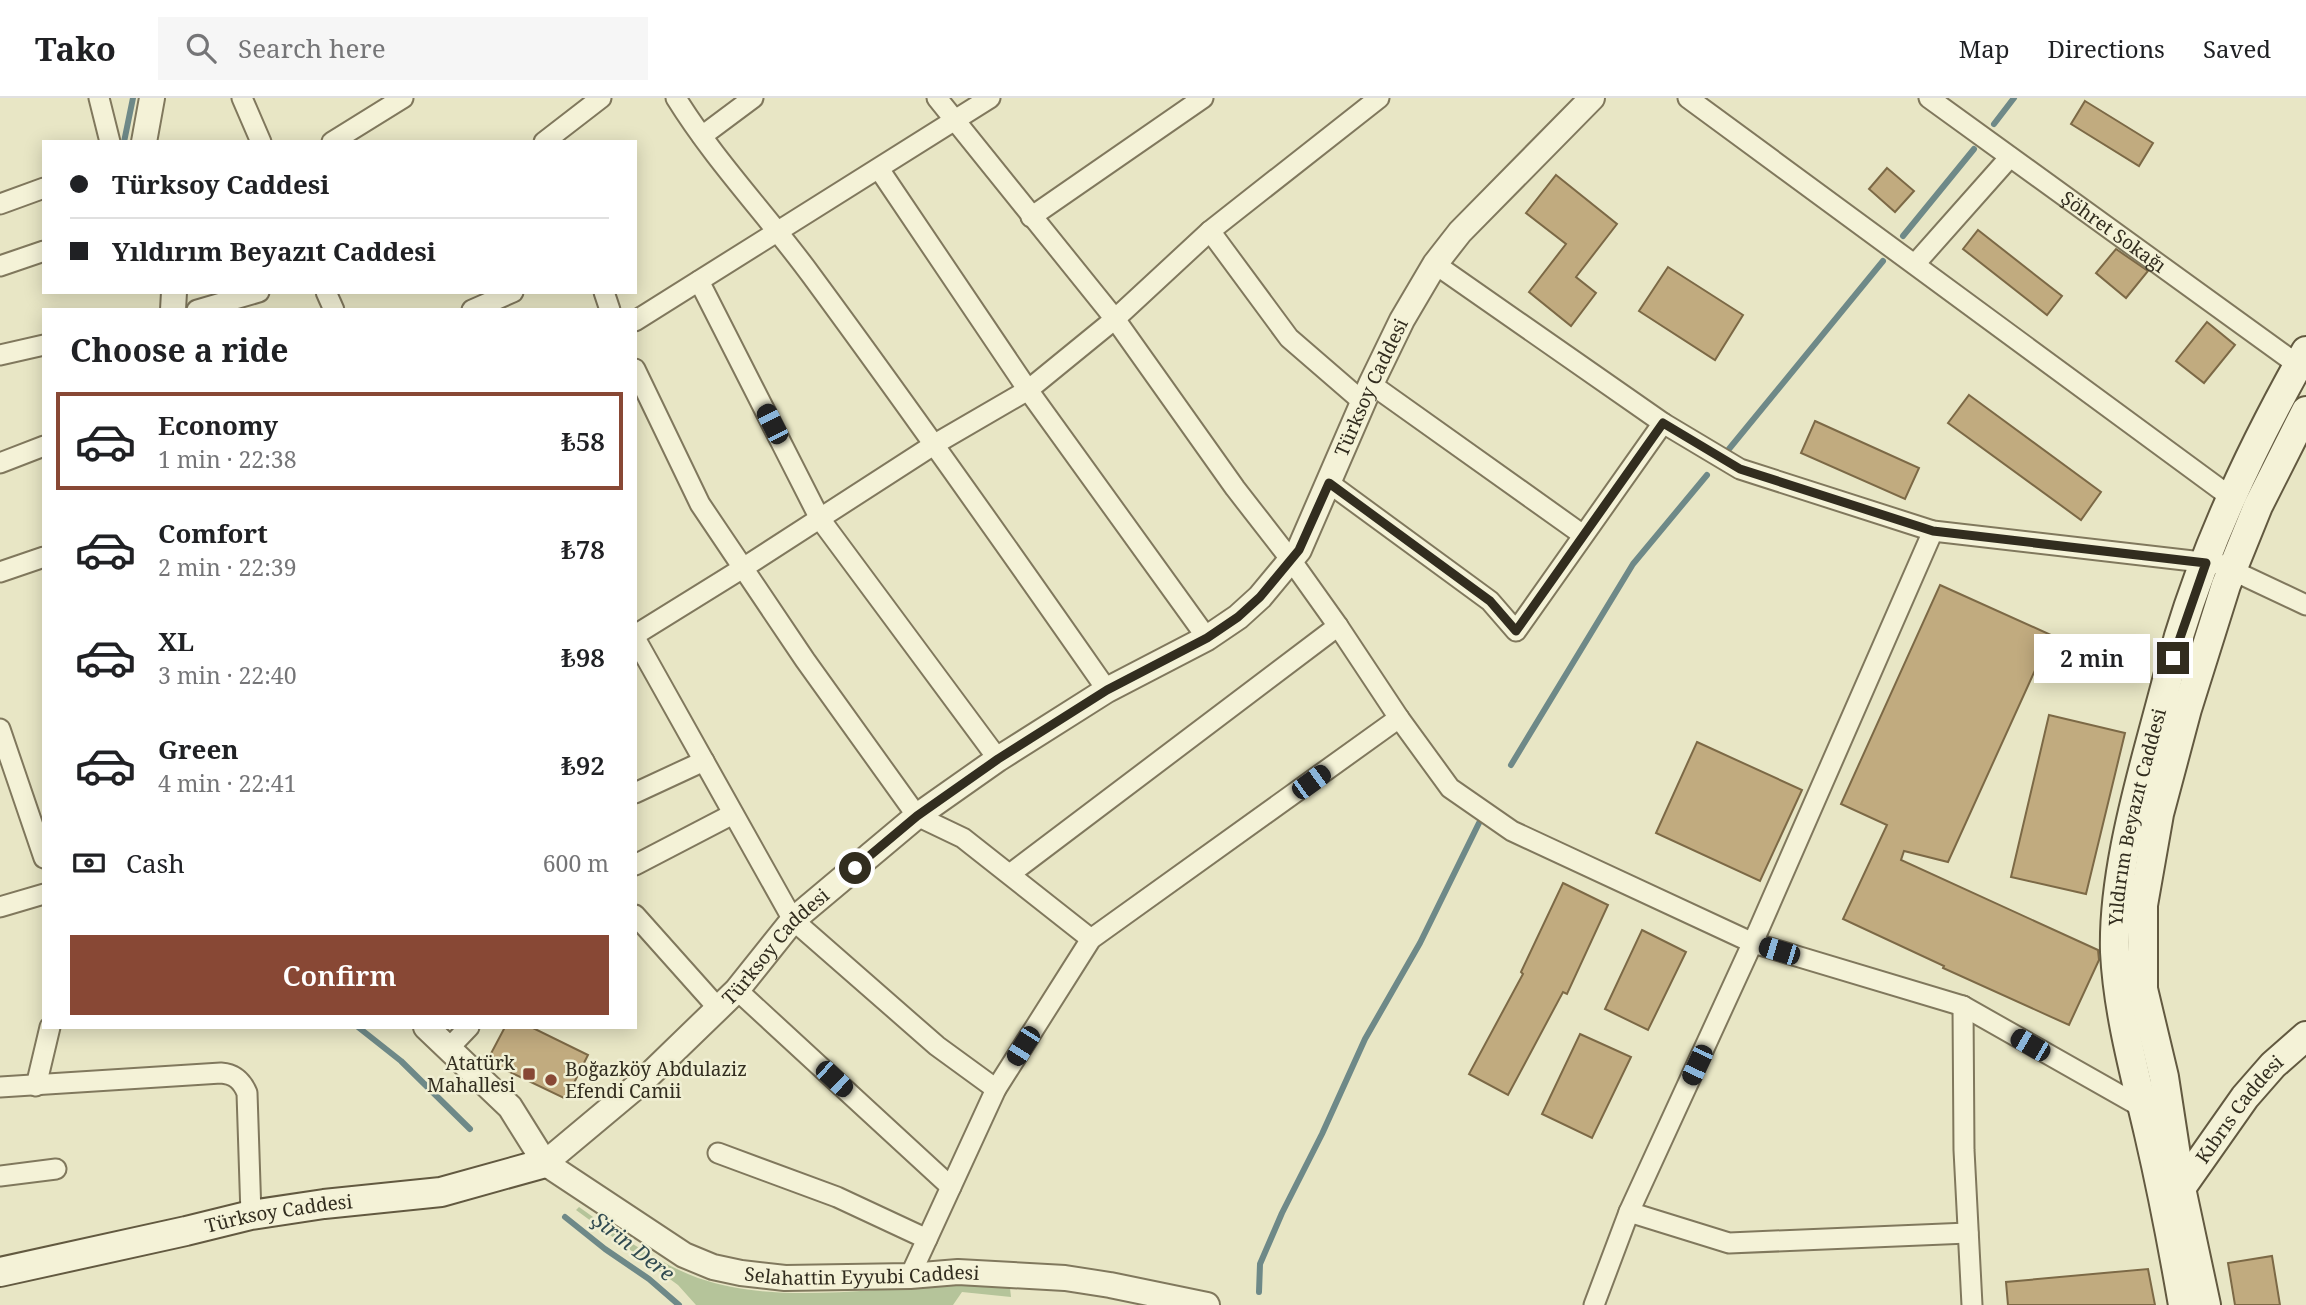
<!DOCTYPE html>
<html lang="en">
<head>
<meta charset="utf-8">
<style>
	:root { --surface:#fff; --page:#f6f6f6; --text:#202124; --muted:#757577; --line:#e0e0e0; --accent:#884835 }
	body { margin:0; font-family:"Noto Serif",serif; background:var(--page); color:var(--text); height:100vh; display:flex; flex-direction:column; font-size:26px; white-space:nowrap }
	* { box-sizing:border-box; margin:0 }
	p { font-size:23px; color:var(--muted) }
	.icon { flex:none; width:38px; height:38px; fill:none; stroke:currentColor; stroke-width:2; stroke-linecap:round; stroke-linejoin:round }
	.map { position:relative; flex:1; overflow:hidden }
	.sheet { position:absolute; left:42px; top:210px; width:595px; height:721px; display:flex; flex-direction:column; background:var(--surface); border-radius:0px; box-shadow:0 4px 18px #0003 }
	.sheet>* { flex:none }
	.guide { position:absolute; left:42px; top:42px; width:595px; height:154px; border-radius:0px; box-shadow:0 4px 18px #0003; display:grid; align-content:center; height:154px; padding:0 28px; background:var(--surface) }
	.end { position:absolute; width:32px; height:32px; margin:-16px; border:9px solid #322d1f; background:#fff; box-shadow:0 0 0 4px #fff }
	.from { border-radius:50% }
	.bubble { position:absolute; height:49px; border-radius:0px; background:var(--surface); box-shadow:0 4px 18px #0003; font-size:23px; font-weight:600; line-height:49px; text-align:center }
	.car { position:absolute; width:21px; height:42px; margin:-21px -10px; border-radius:9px; box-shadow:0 0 5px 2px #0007; background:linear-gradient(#222 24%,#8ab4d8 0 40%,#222 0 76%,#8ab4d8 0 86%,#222 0) }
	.guide b { display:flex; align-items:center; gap:24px; height:66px; font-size:26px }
	.guide b+b { border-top:2px solid var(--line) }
	.guide i { width:18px; height:18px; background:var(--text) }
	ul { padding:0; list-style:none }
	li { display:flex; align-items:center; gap:21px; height:98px; margin:0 14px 10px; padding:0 14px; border:4px solid transparent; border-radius:0px }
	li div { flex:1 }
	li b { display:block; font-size:26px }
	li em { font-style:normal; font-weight:600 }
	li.on { border-color:var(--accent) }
	li>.icon { width:63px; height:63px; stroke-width:1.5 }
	h2 { padding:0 28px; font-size:32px; line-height:84px }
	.pay { display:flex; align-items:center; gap:18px; height:77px; padding:0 28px; font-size:26px }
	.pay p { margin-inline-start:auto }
	.cta { display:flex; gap:14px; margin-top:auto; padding:14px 28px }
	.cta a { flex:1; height:80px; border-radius:0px; background:var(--accent); color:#fff; font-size:28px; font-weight:600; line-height:80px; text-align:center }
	header { display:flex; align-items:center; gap:42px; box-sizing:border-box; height:98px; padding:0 35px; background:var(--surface); border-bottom:2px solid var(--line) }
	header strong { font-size:33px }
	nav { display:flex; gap:38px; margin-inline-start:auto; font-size:24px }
	.search { width:490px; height:63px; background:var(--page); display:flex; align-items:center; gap:18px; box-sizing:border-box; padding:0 24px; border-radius:0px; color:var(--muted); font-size:26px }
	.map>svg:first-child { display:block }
	.green { fill:#b5c49a }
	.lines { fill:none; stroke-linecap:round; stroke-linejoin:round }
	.stream { stroke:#6e8988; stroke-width:6 }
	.building { fill:#c1ab7f; stroke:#7c6946; stroke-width:2 }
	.minor-casing { stroke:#80785d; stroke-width:23 }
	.tertiary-casing { stroke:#80785d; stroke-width:28 }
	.secondary-casing { stroke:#625940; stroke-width:32 }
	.minor { stroke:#f4f2d7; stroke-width:19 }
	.tertiary { stroke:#f4f2d7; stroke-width:24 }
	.secondary { stroke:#f4f2d7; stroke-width:28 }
	.route { stroke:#322d1f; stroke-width:9 }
	.poi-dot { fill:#884835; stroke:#f0efd3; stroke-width:2.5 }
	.labels { text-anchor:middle; stroke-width:5; stroke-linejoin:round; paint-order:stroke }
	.street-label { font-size:19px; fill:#322d1f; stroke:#f0efd3 }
	.poi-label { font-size:19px; fill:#322d1f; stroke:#f0efd3; text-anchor:end }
	.water-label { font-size:21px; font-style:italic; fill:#304a50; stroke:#f0efd3 }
</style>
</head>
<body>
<header>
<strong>Tako</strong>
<div class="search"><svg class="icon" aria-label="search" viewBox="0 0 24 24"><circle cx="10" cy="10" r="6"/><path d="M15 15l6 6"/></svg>Search here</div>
<nav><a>Map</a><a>Directions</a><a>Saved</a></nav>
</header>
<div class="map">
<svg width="2306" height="1207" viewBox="0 0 2306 1207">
	<rect width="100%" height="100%" fill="#e8e6c5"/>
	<path class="green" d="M579,1109C613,1133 659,1166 698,1180C778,1207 863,1190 946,1188C967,1187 988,1189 1010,1190L1011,1199L962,1194L953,1207H696L678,1187L576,1112Z"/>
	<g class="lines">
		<g class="stream">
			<polyline points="1994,26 2014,0"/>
			<polyline points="124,44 133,0"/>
			<polyline points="1903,138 1974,51"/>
			<polyline points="1729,351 1883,163"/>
			<polyline points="1511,667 1633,466 1707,377"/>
			<polyline points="358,929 401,963 470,1031"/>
			<polyline points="565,1119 605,1151 649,1181 679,1207"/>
			<polyline points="1259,1194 1260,1166 1282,1115 1322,1036 1365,941 1420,845 1479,725"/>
		</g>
	</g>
	<g class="building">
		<polygon points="2085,3 2153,45 2139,68 2071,26"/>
		<polygon points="1887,70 1914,93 1895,114 1869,91"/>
		<polygon points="1556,77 1617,126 1576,179 1596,195 1571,228 1529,194 1566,146 1526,115"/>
		<polygon points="1978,132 2062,198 2047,217 1963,151"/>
		<polygon points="2116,151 2148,173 2126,200 2096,175"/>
		<polygon points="1668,169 1743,217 1715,262 1639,213"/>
		<polygon points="2207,224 2235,247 2204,285 2176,263"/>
		<polygon points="1969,297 2101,394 2081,422 1948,325"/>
		<polygon points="1815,323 1919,370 1905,401 1801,355"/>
		<polygon points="1940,487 2051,537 1948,764 1904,753 1901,762 2098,852 2099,862 2069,927 1943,870 1944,868 1843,821 1887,727 1841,706"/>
		<polygon points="2049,617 2125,635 2086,796 2011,779"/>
		<polygon points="1697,644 1802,692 1760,783 1656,735"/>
		<polygon points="1563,785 1608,807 1567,896 1563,894 1508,997 1469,976 1523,876 1521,874"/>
		<polygon points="1642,832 1686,854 1648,932 1605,911"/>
		<polygon points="505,929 531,929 588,957 566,1001 487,963"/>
		<polygon points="1580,936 1631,959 1592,1040 1542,1016"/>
		<polygon points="2272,1158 2280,1207 2235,1207 2228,1165"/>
		<polygon points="2148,1171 2155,1207 2008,1207 2006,1184"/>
	</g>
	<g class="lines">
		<g class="minor-casing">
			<g id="minor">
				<polyline points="99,0 110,44"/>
				<polyline points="242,0 261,44"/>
				<path d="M676,0C715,63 767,117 811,177C912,314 1010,453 1107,592"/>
				<polyline points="937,0 1115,221 1235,390 1291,462 1338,528 1399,620 1450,690 1512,733 1753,845 1963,908 2143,1010"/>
				<polyline points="1688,0 2232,400"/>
				<path id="s1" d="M1929,0L2298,267"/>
				<polyline points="702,38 753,0"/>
				<polyline points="332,44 403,0"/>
				<polyline points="544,44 601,0"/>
				<polyline points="879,71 1028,292 1207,540"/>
				<polyline points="0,106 44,90"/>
				<polyline points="1031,119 1203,0"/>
				<polyline points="1210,133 1289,240 1363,304"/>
				<polyline points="1435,166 1663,325 1740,371 1933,433 2219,466 2306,507"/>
				<polyline points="1915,166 2010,59"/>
				<polyline points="0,168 44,153"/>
				<polyline points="699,183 820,421 998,661"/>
				<polyline points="326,194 334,212"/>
				<polyline points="604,194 610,212"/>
				<polyline points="197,212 259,194"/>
				<polyline points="472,212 513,194"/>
				<polyline points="635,223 990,0"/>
				<polyline points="0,257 44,247"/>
				<polyline points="635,271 700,406 805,562 917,718 963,740 1091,841"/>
				<polyline points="1371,286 1583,437"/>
				<polyline points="0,365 44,348"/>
				<polyline points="1329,385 1490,503 1516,533 1663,325"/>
				<polyline points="0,474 44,459"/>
				<polyline points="635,537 743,470 935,346 1028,292 1115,221 1210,133 1379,0"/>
				<polyline points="635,540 793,822 937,948 996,991"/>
				<polyline points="0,631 44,760"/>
				<polyline points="635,695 704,663"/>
				<polyline points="635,767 733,716"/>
				<polyline points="1010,776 1338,528"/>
				<polyline points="0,809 44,796"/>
				<polyline points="635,817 718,910"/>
				<polyline points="737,892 951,1089"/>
				<polyline points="1963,908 1964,1052 1972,1207"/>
				<polyline points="448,951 469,929"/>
				<polyline points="36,988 50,929"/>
				<path d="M0,989L221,975C235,976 242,983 247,995L251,1117"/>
				<polyline points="718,1055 837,1099 927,1141"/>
				<polyline points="0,1078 56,1071"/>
				<polyline points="1629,1114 1729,1145 1968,1135"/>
				<polyline points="910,1178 996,991 1091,841 1399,620"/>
				<polyline points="1594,1207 1629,1114 1758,833 1933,433"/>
			</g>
		</g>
		<g class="tertiary-casing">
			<g id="tertiary">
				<polyline points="144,44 152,0"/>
				<polyline points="173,212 174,194"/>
				<path id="s2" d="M426,929L510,1009L545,1065L684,1157L713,1169L741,1175L785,1180L910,1178L958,1174L1065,1180L1110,1187L1207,1207"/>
				<path id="s3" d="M545,1065L643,983L737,892L793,822L917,718L998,661L1107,592L1207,540L1238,519L1260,499L1299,452L1371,286L1402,222L1435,166L1460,134L1592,0"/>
			</g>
		</g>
		<g class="secondary-casing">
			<g id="secondary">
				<path id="s4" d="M2181,1090L2245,999L2273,967L2306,938"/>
				<path id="s5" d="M0,1174L186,1133L251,1117L324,1106L441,1094L545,1065"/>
				<path id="s6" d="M2183,1207C2173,1149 2162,1092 2149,1036C2135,976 2118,915 2115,854C2113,788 2133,709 2150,646C2160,610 2169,574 2179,538C2209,439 2255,343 2306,253"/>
				<polyline points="2206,1207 2181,1090 2164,979 2143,891 2143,807 2159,716 2187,611 2226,487 2258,408 2306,313"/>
			</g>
		</g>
		<use href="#minor" class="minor"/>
		<use href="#tertiary" class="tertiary"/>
		<use href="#secondary" class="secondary"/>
	</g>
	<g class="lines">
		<polyline class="route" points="855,770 917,718 998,661 1107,592 1207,540 1238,519 1260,499 1299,452 1329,385 1490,503 1516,533 1663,325 1740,371 1933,433 2206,465 2173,560"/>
	</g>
	<g class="poi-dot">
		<rect x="522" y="969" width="14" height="14" rx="3.5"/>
		<circle cx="551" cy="982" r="7"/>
	</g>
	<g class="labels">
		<g class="street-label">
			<text dy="7" stroke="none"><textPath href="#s1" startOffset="228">Şöhret Sokağı</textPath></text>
			<text dy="7" stroke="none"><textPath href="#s3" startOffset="1157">Türksoy Caddesi</textPath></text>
			<text dy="7" stroke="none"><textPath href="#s6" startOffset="497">Yıldırım Beyazıt Caddesi</textPath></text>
			<text dy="7" stroke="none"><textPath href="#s3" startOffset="317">Türksoy Caddesi</textPath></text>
			<text dy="7" stroke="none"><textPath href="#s4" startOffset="98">Kıbrıs Caddesi</textPath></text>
			<text dy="7" stroke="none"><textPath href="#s5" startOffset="285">Türksoy Caddesi</textPath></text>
			<text dy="7" stroke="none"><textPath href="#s2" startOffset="530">Selahattin Eyyubi Caddesi</textPath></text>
		</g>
		<g class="poi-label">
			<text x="515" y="972">Atatürk<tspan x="515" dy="22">Mahallesi</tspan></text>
			<text x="565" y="978" text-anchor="start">Boğazköy Abdulaziz<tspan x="565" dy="22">Efendi Camii</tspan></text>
		</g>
		<g class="water-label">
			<text transform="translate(633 1149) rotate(38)" y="7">Şirin Dere</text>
		</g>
	</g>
</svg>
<i class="end from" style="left:855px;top:770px"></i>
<i class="end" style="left:2173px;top:560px"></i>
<div class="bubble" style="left:2034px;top:536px;width:116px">2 min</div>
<i class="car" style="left:772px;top:326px;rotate:333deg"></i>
<i class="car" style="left:1311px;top:684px;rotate:54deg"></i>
<i class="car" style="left:1779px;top:853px;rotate:287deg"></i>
<i class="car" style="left:2030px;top:947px;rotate:300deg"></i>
<i class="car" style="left:1023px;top:948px;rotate:212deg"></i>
<i class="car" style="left:1697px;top:967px;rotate:205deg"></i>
<i class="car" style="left:834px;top:981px;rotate:133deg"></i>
<div class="guide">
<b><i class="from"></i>Türksoy Caddesi</b>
<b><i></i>Yıldırım Beyazıt Caddesi</b>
</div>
<section class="sheet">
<h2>Choose a ride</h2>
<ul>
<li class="on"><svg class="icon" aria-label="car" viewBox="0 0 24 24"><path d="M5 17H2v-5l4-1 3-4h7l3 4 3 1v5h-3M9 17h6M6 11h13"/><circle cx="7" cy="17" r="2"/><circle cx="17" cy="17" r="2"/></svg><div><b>Economy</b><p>1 min · 22:38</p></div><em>₺58</em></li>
<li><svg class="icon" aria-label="car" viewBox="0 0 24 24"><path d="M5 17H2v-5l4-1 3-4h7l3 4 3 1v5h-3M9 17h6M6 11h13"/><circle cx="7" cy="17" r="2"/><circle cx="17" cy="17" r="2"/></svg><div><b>Comfort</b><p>2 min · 22:39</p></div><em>₺78</em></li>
<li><svg class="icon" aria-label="car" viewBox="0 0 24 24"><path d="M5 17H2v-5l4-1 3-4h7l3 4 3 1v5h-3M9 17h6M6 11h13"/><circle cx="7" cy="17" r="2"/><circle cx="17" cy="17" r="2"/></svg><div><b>XL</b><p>3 min · 22:40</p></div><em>₺98</em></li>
<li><svg class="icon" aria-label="car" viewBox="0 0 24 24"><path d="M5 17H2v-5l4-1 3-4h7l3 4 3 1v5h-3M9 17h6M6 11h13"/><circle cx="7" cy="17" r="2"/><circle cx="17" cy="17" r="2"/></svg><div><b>Green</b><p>4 min · 22:41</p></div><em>₺92</em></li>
</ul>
<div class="pay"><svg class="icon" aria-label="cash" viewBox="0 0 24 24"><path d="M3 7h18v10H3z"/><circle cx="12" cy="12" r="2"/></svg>Cash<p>600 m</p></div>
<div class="cta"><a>Confirm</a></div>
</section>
</div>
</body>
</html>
